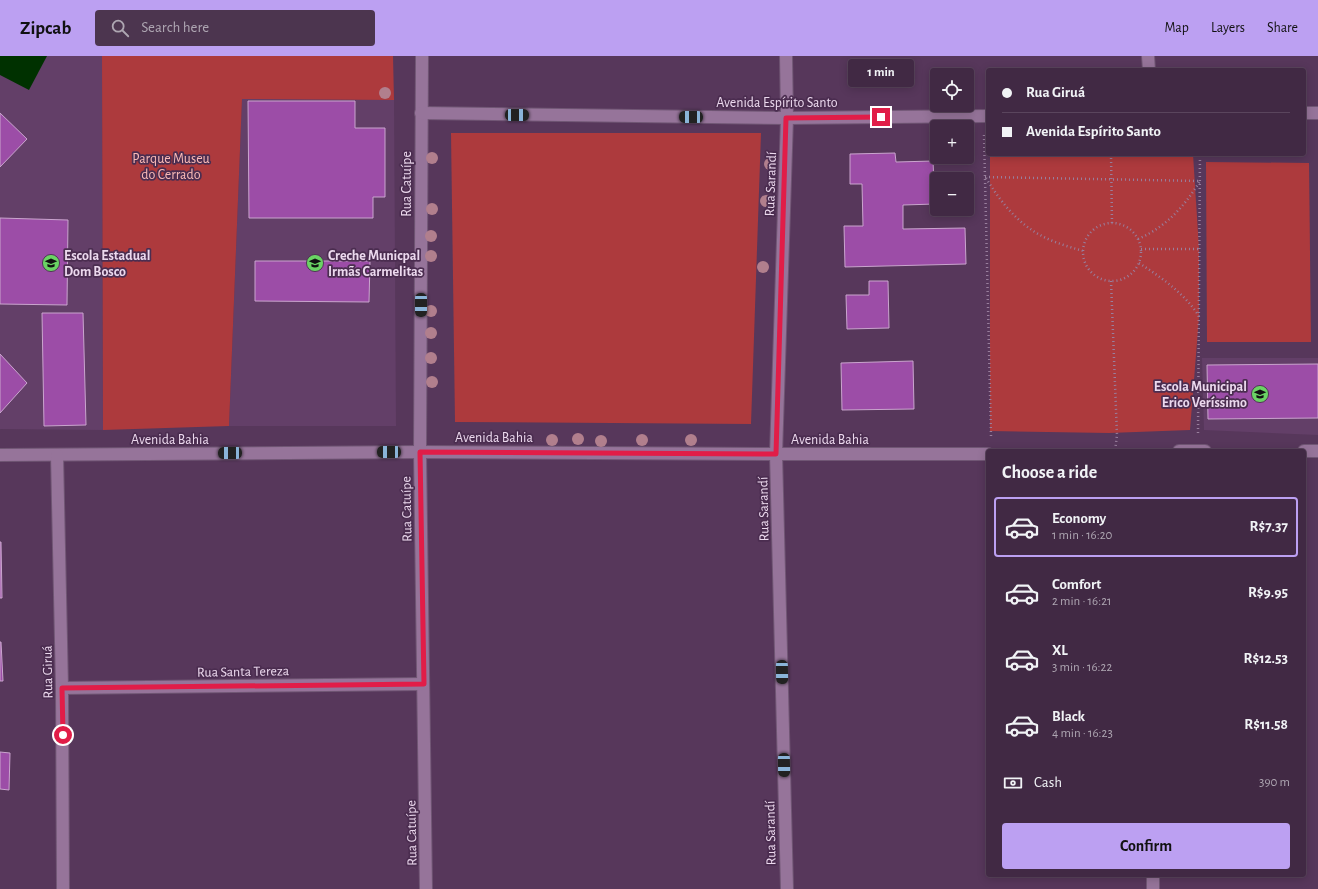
<!DOCTYPE html>
<html lang="en">
<head>
<meta charset="utf-8">
<style>
	:root { --surface:#412944; --page:#4c354f; --text:#f1f3f6; --muted:#aea6b2; --line:#5a455d; --accent:#bca0f2 }
	body { margin:0; font-family:"Alegreya Sans",sans-serif; background:var(--page); color:var(--text); height:100vh; display:flex; flex-direction:column; font-size:15px; white-space:nowrap }
	* { box-sizing:border-box; margin:0 }
	p { font-size:13px; color:var(--muted) }
	.icon { flex:none; width:22px; height:22px; fill:none; stroke:currentColor; stroke-width:2; stroke-linecap:round; stroke-linejoin:round }
	.map { position:relative; flex:1; overflow:hidden }
	.sheet { position:absolute; left:986px; top:393px; width:320px; height:428px; display:flex; flex-direction:column; background:var(--surface); border-radius:4px; box-shadow:0 2px 10px #0003,0 0 0 1px var(--line) }
	.sheet>* { flex:none }
	.hud { position:absolute; left:986px; top:12px; width:320px; height:88px; border-radius:4px; box-shadow:0 2px 10px #0003,0 0 0 1px var(--line); display:grid; align-content:center; height:88px; padding:0 16px; background:var(--surface) }
	.fabs { position:absolute; left:930px; top:12px; display:grid; gap:8px }
	.fabs a { display:grid; place-items:center; width:44px; height:44px; border-radius:4px; background:var(--surface); box-shadow:0 2px 10px #0003,0 0 0 1px var(--line); font-size:20px }
	.end { position:absolute; width:18px; height:18px; margin:-9px; border:5px solid #e11d48; background:#fff; box-shadow:0 0 0 2px #fff }
	.from { border-radius:50% }
	.bubble { position:absolute; height:28px; border-radius:4px; background:var(--surface); box-shadow:0 2px 10px #0003,0 0 0 1px var(--line); font-size:13px; font-weight:700; line-height:28px; text-align:center }
	.car { position:absolute; width:12px; height:24px; margin:-12px -6px; border-radius:5px; box-shadow:0 0 3px 1px #0007; background:linear-gradient(#222 24%,#8ab4d8 0 40%,#222 0 76%,#8ab4d8 0 86%,#222 0) }
	.hud b { display:flex; align-items:center; gap:14px; height:38px; font-size:15px }
	.hud b+b { border-top:1px solid var(--line) }
	.hud i { width:10px; height:10px; background:var(--text) }
	ul { padding:0; list-style:none }
	li { display:flex; align-items:center; gap:12px; height:60px; margin:0 8px 6px; padding:0 8px; border:2px solid transparent; border-radius:4px }
	li div { flex:1 }
	li b { display:block; font-size:15px }
	li em { font-style:normal; font-weight:700 }
	li.on { border-color:var(--accent) }
	li>.icon { width:36px; height:36px; stroke-width:1.5 }
	h2 { padding:0 16px; font-size:18px; line-height:48px }
	.pay { display:flex; align-items:center; gap:10px; height:44px; padding:0 16px; font-size:15px }
	.pay p { margin-inline-start:auto }
	.action { display:flex; gap:8px; margin-top:auto; padding:8px 16px }
	.action a { flex:1; height:46px; border-radius:4px; background:var(--accent); color:#111; font-size:16px; font-weight:700; line-height:46px; text-align:center }
	header { display:flex; align-items:center; gap:24px; box-sizing:border-box; height:56px; padding:0 20px; background:var(--accent); color:#111 }
	header strong { font-size:19px }
	nav { display:flex; gap:22px; margin-inline-start:auto; font-size:14px }
	.search { width:280px; height:36px; background:var(--page); display:flex; align-items:center; gap:10px; box-sizing:border-box; padding:0 14px; border-radius:4px; color:var(--muted); font-size:15px }
	.map>svg:first-child { display:block }
	.built { fill:#633f68 }
	.green { fill:#ad3a3d }
	.water { fill:#003100 }
	.building { fill:#9c4da7; stroke:#caa5ce }
	.lines { fill:none; stroke-linecap:round; stroke-linejoin:round }
	.minor-casing { stroke:#705674; stroke-width:14 }
	.path { stroke:#997f9d; stroke-width:2.5; stroke-dasharray:1 3; stroke-linecap:butt }
	.minor { stroke:#96749a; stroke-width:12 }
	.tree { fill:#b17f8d }
	.route { stroke:#e11d48; stroke-width:5 }
	.labels { text-anchor:middle; stroke-width:3.5; stroke-linejoin:round; paint-order:stroke }
	.street-label { font-size:14px; fill:#ecd9ee; stroke:#4b2d50 }
	.park-label { font-size:14px; fill:#fabab6; stroke:#4b2d50 }
	.poi-label { font-size:14px; font-weight:bold; fill:#ecd9ee; stroke:#4b2d50; text-anchor:start }
</style>
</head>
<body>
<header>
<strong>Zipcab</strong>
<div class="search"><svg class="icon" aria-label="search" viewBox="0 0 24 24"><circle cx="10" cy="10" r="6"/><path d="M15 15l6 6"/></svg>Search here</div>
<nav><a>Map</a><a>Layers</a><a>Share</a></nav>
</header>
<div class="map">
<svg width="1318" height="833" viewBox="0 0 1318 833">
	<rect width="100%" height="100%" fill="#57375b"/>
	<g class="built">
		<polygon points="0,0 102,0 103,374 0,373"/>
		<polygon points="242,42 394,44 396,370 229,370"/>
		<polygon points="1202,302 1318,302 1318,379 1204,374"/>
	</g>
	<g class="green">
		<polygon points="102,0 393,0 394,44 242,43 229,370 103,374"/>
		<polygon points="451,77 761,77 751,368 455,366"/>
		<polygon points="990,98 1193,98 1199,193 1199,261 1190,374 1109,377 990,375"/>
		<polygon points="1206,106 1309,107 1311,286 1207,286"/>
	</g>
	<polygon class="water" points="0,0 47,0 29,34 0,19"/>
	<g class="building">
		<polygon points="248,45 355,45 355,72 385,72 385,141 373,141 373,162 249,162"/>
		<polygon points="0,57 27,83 0,111"/>
		<polygon points="895,97 896,106 933,105 935,148 903,149 903,173 965,172 966,208 845,211 844,170 863,170 862,128 850,128 850,98"/>
		<polygon points="0,162 68,164 67,249 0,248"/>
		<polygon points="255,205 370,205 369,246 255,245"/>
		<polygon points="869,225 888,225 889,272 847,273 846,239 869,239"/>
		<polygon points="42,257 83,257 86,369 44,370"/>
		<polygon points="0,298 27,327 0,357"/>
		<polygon points="913,305 914,353 842,354 841,307"/>
		<polygon points="1318,308 1318,362 1208,363 1207,309"/>
		<polygon points="0,486 1,486 2,542 0,542"/>
		<polygon points="0,586 1,586 3,625 0,625"/>
		<polygon points="0,696 10,697 9,734 0,733"/>
	</g>
	<g class="lines">
		<g class="minor-casing">
			<g id="minor">
				<polyline points="422,0 420,396 426,833"/>
				<polyline points="786,0 787,62 776,398 787,833"/>
				<polyline points="1148,0 1149,14"/>
				<polyline points="421,57 787,62 988,60"/>
				<polyline points="1304,57 1318,57"/>
				<polyline points="1179,395 1205,395"/>
				<polyline points="1304,395 1318,395"/>
				<polyline points="0,399 420,396 776,398 988,398"/>
				<polyline points="57,399 62,632 63,833"/>
				<polyline points="62,632 423,628"/>
				<polyline points="1153,833 1153,819"/>
			</g>
		</g>
		<g class="path">
			<polyline points="984,79 991,380"/>
			<polyline points="1111,98 1112,167"/>
			<polyline points="985,121 1200,125"/>
			<path d="M986,122C1000,145 1018,168 1042,180C1055,187 1070,191 1083,195"/>
			<circle cx="1112" cy="196" r="29"/>
			<path d="M1138,183C1166,171 1184,151 1200,125"/>
			<polyline points="1141,193 1199,193"/>
			<path d="M1139,207C1162,222 1184,237 1199,260"/>
			<polyline points="1111,225 1117,379 1115,395"/>
			<polyline points="1198,377 1200,98"/>
		</g>
		<use href="#minor" class="minor"/>
	</g>
	<g class="tree">
		<circle cx="385" cy="37" r="6"/>
		<circle cx="432" cy="102" r="6"/>
		<circle cx="770" cy="108" r="6"/>
		<circle cx="766" cy="145" r="6"/>
		<circle cx="432" cy="153" r="6"/>
		<circle cx="431" cy="180" r="6"/>
		<circle cx="431" cy="200" r="6"/>
		<circle cx="763" cy="211" r="6"/>
		<circle cx="431" cy="255" r="6"/>
		<circle cx="431" cy="277" r="6"/>
		<circle cx="431" cy="302" r="6"/>
		<circle cx="432" cy="326" r="6"/>
		<circle cx="578" cy="383" r="6"/>
		<circle cx="552" cy="384" r="6"/>
		<circle cx="642" cy="384" r="6"/>
		<circle cx="691" cy="384" r="6"/>
		<circle cx="601" cy="385" r="6"/>
	</g>
	<g class="lines">
		<polyline class="route" points="63,679 62,632 424,628 420,396 776,398 786,62 881,61"/>
	</g>
	<defs>
		<g id="school-disc" transform="scale(0.9)"><circle r="9.5" fill="#6ad364" stroke="#4b2d50"/><path d="M0-5L7-2L0 1L-7-2ZM-4 1L0 2.5L4 1V4Q0 6-4 4Z" fill="#111"/></g>
	</defs>
	<g fill-rule="evenodd">
		<use href="#school-disc" x="51" y="207"/>
		<use href="#school-disc" x="315" y="207"/>
		<use href="#school-disc" x="1260" y="338"/>
	</g>
	<g class="labels">
		<g class="street-label">
			<text x="777" y="51">Avenida Espírito Santo</text>
			<text transform="translate(406 128) rotate(-90)" y="5">Rua Catuípe</text>
			<text transform="translate(770 128) rotate(-88)" y="5">Rua Sarandí</text>
			<text x="494" y="386">Avenida Bahia</text>
			<text x="170" y="388">Avenida Bahia</text>
			<text x="830" y="388">Avenida Bahia</text>
			<text transform="translate(406 453) rotate(-91)" y="5">Rua Catuípe</text>
			<text transform="translate(763 453) rotate(-91)" y="5">Rua Sarandí</text>
			<text transform="translate(243 615) rotate(-1)" y="5">Rua Santa Tereza</text>
			<text transform="translate(47 616) rotate(-91)" y="5">Rua Giruá</text>
			<text transform="translate(411 777) rotate(-91)" y="5">Rua Catuípe</text>
			<text transform="translate(770 777) rotate(-91)" y="5">Rua Sarandí</text>
		</g>
		<g class="park-label">
			<text x="171" y="107">Parque Museu<tspan x="171" dy="16">do Cerrado</tspan></text>
		</g>
		<g class="poi-label">
			<text x="64" y="204">Escola Estadual<tspan x="64" dy="16">Dom Bosco</tspan></text>
			<text x="328" y="204">Creche Municpal<tspan x="328" dy="16">Irmãs Carmelitas</tspan></text>
			<text x="1247" y="335" text-anchor="end">Escola Municipal<tspan x="1247" dy="16">Erico Veríssimo</tspan></text>
		</g>
	</g>
</svg>
<div class="fabs">
<a><svg class="icon" aria-label="locate" viewBox="0 0 24 24"><circle cx="12" cy="12" r="6"/><path d="M12 2v4M12 18v4M2 12h4M18 12h4"/></svg></a>
<a>+</a>
<a>−</a>
</div>
<i class="end from" style="left:63px;top:679px"></i>
<i class="end" style="left:881px;top:61px"></i>
<div class="bubble" style="left:848px;top:3px;width:66px">1 min</div>
<i class="car" style="left:517px;top:59px;rotate:91deg"></i>
<i class="car" style="left:691px;top:61px;rotate:271deg"></i>
<i class="car" style="left:421px;top:249px;rotate:180deg"></i>
<i class="car" style="left:389px;top:396px;rotate:270deg"></i>
<i class="car" style="left:230px;top:397px;rotate:269deg"></i>
<i class="car" style="left:782px;top:616px;rotate:179deg"></i>
<i class="car" style="left:784px;top:709px;rotate:179deg"></i>
<div class="hud">
<b><i class="from"></i>Rua Giruá</b>
<b><i></i>Avenida Espírito Santo</b>
</div>
<section class="sheet">
<h2>Choose a ride</h2>
<ul>
<li class="on"><svg class="icon" aria-label="car" viewBox="0 0 24 24"><path d="M5 17H2v-5l4-1 3-4h7l3 4 3 1v5h-3M9 17h6M6 11h13"/><circle cx="7" cy="17" r="2"/><circle cx="17" cy="17" r="2"/></svg><div><b>Economy</b><p>1 min · 16:20</p></div><em>R$7.37</em></li>
<li><svg class="icon" aria-label="car" viewBox="0 0 24 24"><path d="M5 17H2v-5l4-1 3-4h7l3 4 3 1v5h-3M9 17h6M6 11h13"/><circle cx="7" cy="17" r="2"/><circle cx="17" cy="17" r="2"/></svg><div><b>Comfort</b><p>2 min · 16:21</p></div><em>R$9.95</em></li>
<li><svg class="icon" aria-label="car" viewBox="0 0 24 24"><path d="M5 17H2v-5l4-1 3-4h7l3 4 3 1v5h-3M9 17h6M6 11h13"/><circle cx="7" cy="17" r="2"/><circle cx="17" cy="17" r="2"/></svg><div><b>XL</b><p>3 min · 16:22</p></div><em>R$12.53</em></li>
<li><svg class="icon" aria-label="car" viewBox="0 0 24 24"><path d="M5 17H2v-5l4-1 3-4h7l3 4 3 1v5h-3M9 17h6M6 11h13"/><circle cx="7" cy="17" r="2"/><circle cx="17" cy="17" r="2"/></svg><div><b>Black</b><p>4 min · 16:23</p></div><em>R$11.58</em></li>
</ul>
<div class="pay"><svg class="icon" aria-label="cash" viewBox="0 0 24 24"><path d="M3 7h18v10H3z"/><circle cx="12" cy="12" r="2"/></svg>Cash<p>390 m</p></div>
<div class="action"><a>Confirm</a></div>
</section>
</div>
</body>
</html>
